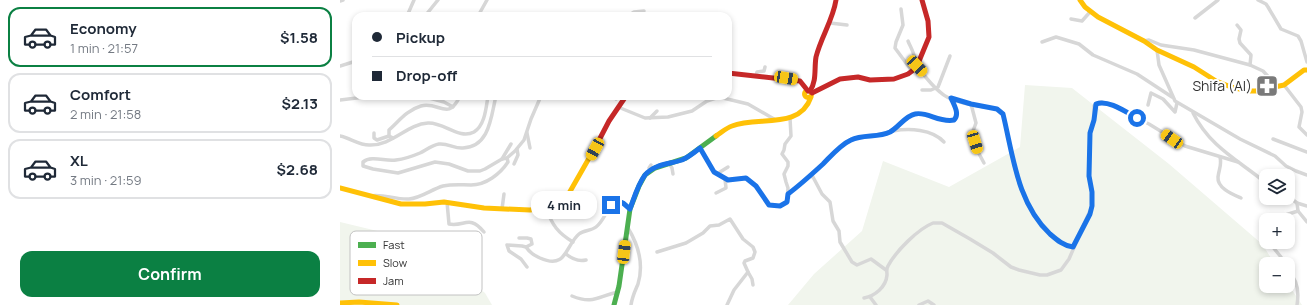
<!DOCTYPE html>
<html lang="en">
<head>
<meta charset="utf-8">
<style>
	:root { --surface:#fff; --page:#f6f6f7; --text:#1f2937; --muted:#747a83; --line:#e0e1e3; --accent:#0b8043 }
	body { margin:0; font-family:Manrope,sans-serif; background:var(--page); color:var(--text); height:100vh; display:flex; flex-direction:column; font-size:15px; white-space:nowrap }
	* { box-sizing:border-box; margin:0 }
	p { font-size:13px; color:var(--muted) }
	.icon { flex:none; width:22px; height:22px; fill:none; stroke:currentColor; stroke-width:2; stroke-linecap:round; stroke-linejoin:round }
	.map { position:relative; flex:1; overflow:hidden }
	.panel { display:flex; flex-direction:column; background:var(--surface); width:340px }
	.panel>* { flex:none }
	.top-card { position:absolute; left:12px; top:12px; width:380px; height:88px; border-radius:12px; box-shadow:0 2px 6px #0003; display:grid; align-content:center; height:88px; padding:0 20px; background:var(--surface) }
	.controls { position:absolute; left:919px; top:169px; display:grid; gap:8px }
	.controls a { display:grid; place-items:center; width:36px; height:36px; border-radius:8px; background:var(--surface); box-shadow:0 2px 6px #0003; font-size:20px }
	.end { position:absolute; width:18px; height:18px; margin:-9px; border:5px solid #1a73e8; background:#fff; box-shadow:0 0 0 2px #fff }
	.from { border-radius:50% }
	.bubble { position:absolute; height:28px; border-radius:12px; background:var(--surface); box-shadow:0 2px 6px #0003; font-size:13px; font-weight:700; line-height:28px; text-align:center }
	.car { position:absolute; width:12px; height:24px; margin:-12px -6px; border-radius:5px; box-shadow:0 0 3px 1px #0007; background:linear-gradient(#f5c518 24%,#345 0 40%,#f5c518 0 76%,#345 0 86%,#f5c518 0) }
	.top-card b { display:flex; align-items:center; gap:14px; height:38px; font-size:15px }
	.top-card b+b { border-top:1px solid var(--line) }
	.top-card i { width:10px; height:10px; background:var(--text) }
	ul { padding:7px 0 0; list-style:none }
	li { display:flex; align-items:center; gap:12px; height:60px; margin:0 8px 6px; padding:0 12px; border:2px solid var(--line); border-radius:12px }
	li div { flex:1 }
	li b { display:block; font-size:15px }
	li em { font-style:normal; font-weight:700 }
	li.selected { border-color:var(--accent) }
	li>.icon { width:36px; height:36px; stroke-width:1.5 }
	.action { display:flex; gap:8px; margin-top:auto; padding:8px 20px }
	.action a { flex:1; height:46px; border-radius:12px; background:var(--accent); color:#fff; font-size:16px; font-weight:700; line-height:46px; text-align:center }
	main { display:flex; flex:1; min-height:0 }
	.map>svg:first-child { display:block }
	.green { fill:#f1f5ed }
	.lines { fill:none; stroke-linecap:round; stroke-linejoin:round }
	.street { stroke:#d7d7d7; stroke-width:3.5 }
	.fast { stroke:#4caf50; stroke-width:5 }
	.slow { stroke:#ffc107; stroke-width:5 }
	.jam { stroke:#c62828; stroke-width:5 }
	.route { stroke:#1a73e8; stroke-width:5 }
	.labels { text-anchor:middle; stroke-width:4; stroke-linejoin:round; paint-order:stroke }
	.poi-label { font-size:14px; fill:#333; stroke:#fff; text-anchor:end }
	.key { fill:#fff; stroke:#c2c2c2; stroke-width:1 }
	.key-label { font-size:11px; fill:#333 }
</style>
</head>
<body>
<main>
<section class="panel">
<ul>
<li class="selected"><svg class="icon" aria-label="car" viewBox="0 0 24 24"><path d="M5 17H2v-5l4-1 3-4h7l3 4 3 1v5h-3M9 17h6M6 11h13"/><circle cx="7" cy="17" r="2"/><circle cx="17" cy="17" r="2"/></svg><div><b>Economy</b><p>1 min · 21:57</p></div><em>$1.58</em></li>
<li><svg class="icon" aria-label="car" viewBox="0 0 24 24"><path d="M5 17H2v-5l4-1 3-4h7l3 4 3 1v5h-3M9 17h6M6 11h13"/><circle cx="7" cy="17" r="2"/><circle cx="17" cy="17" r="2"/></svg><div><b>Comfort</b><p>2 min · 21:58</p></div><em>$2.13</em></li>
<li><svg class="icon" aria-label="car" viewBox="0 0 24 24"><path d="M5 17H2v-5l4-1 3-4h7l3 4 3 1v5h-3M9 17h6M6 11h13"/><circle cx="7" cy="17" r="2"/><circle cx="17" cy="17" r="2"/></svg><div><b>XL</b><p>3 min · 21:59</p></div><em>$2.68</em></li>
</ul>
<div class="action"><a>Confirm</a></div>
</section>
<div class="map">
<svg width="967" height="305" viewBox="0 0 967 305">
	<rect width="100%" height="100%" fill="#fff"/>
	<g class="green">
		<polygon points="685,85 732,88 829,164 922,244 935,264 926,264 926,286 948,286 948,284 962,305 448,305 474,274 522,231 543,161 609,187 680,147"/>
		<polygon points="0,222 79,241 145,293 152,305 0,305"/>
	</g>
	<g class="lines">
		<g class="street">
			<polyline points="918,0 926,4 928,7 941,29 958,36 961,41 967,62"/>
			<polyline points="0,1 3,0"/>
			<polyline points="561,9 563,25 556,42 555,48 572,71"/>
			<polyline points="67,16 74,0"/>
			<polyline points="85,16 98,0"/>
			<polyline points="138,16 147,0"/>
			<polyline points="288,16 294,12 304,11"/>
			<polyline points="855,18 878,0"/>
			<polyline points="731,19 742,21 750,12"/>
			<polyline points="490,23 507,25"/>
			<polyline points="897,25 901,30 899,39 900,43 911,55 910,65"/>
			<path d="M568,41C572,51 579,59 570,68"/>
			<polyline points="804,41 809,40 821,45 854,50 910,65 923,71 937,86"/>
			<polyline points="702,42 716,37 739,44 753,55 797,74 832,97"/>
			<polyline points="817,50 819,65 835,101 900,139 935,156 946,166 956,171 967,175"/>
			<polyline points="0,66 16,61"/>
			<path d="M577,66C584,75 591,85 600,92C612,104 641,106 657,109L663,114C673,155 676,203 710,234C717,240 724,246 733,247"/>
			<polyline points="416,76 417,72 424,71 425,67"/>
			<polyline points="944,85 961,107 962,112 959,127 967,135"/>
			<polyline points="582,90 591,90 598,87 610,56"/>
			<polyline points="45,96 58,97 67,96"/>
			<polyline points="82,96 104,102 113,107"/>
			<path d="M156,96C151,116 150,147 123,148C115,149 108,143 99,144C92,145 86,150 80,153C73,156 64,159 56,160C46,162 32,155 23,162V166L33,169L58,173L95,162L109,164L128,171H140L145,169L162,159L167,158L175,151L184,140L191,119L201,96"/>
			<polyline points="276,99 279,96"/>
			<polyline points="0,100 33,96"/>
			<polyline points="631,104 636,123 633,131 633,137 637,150 644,163"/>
			<polyline points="808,105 811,93 823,99 835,112 837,103"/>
			<polyline points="278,107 305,118 328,117 352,111 367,101 379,97 408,104 434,119"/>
			<path d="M853,113C870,147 898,160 926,183"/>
			<polyline points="310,118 317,111"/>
			<path d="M553,131C569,128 592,129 604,142"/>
			<polyline points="34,133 34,138 37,140 49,136"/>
			<polyline points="187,133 190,148"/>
			<path d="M0,136C10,138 19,145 29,145C52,146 67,124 88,123C104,122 119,140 134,132C145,125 146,108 148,96"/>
			<path d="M53,138L49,136V130C59,121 67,110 81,106C99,101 108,122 120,96"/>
			<polyline points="933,139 967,152"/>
			<polyline points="360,148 374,172 388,180 406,178 416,186 429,205 440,206 447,202 448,188 446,182 444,174 448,166 448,162 442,154 444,150 445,144 451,136 450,118"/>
			<path d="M880,157C882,165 879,169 878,177C877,188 892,194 901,198"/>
			<polyline points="162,159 171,144"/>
			<polyline points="329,163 332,168 333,174"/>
			<polyline points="174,164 178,155 177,149"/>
			<polyline points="310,171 309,168 311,165"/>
			<polyline points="379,174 380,172 388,167"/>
			<path d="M470,176L506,142L517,138L548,133L573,114H582L604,120H614C620,114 614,105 611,98"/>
			<polyline points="376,193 386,188 385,179"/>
			<polyline points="448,194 470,176 473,177 482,194 490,202 493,221 499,231 500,242 512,262 517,265 531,259 546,270"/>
			<path d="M29,196C43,193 55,200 69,199C81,198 92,189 103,186C113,184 121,185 131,185C146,185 160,174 168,162L167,158"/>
			<polyline points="948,196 957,203 967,206"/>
			<path d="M107,202L109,224C125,227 129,214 144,232"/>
			<polyline points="957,203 958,211 967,222"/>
			<path d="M206,208C212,225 218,233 233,242"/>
			<polyline points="162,209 164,194"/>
			<polyline points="938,220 939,217 958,211"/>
			<path d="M288,228C299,246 304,264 298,284C295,291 292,297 291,305"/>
			<polyline points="179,238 187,238 191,239 192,244 186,247"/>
			<polyline points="933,242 932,246 941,257 943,264"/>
			<polyline points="317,252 346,243 363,233 370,226 379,225 390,219 403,239 413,247 415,252 413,258 405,261 404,263 408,272 394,290 387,305"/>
			<path d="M226,254C232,259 238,262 246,260"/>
			<path d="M187,267L181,259L169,251L167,245L182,246L186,247C190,253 194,255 200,258C227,270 225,246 239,234C244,230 251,231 256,227C265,220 267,207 276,200L283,203L290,209"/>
			<path d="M948,271C958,280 959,293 957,305"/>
			<polyline points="408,272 412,279 413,285"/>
			<path d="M232,296C254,305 258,296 278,292"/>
			<polyline points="530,297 536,305"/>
			<path d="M524,298C535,296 546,287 547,275C547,271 546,269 548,266C556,251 578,229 593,223H602L630,239L653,253L671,267L679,270L700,275H707L721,270L729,259L752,206V191L749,176L750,133L754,120V106L757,103L761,102L772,105L809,124L845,146L898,162"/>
			<polyline points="579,305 588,301 594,305"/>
		</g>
		<polyline class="fast" points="274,305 279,286 290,209 299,186 305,175 315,168 346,158 376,136"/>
		<g class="slow">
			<polyline points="740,0 745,7 758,17 804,41 817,50 854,67 876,81 891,87 908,91 916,91 944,85 964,70 967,70"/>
			<circle cx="468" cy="94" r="3.5"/>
			<path d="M376,136C381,133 386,128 392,126C418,116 460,130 471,97"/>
			<polyline points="0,188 61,204 85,204 104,202 144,208 190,210 206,208 228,195 256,146"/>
			<polyline points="0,303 19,302 57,305"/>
		</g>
		<g class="jam">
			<polyline points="388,73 460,81 468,91"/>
			<path d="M470,91C477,80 474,69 476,57C481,37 493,20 496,0"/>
			<polyline points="472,93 500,79 518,77 530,80 554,79 568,74 572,71 577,66 589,37 588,21 582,0"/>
			<polyline points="256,146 269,121 286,96"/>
		</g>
	</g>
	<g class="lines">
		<path class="route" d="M271,205L276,200L283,203L290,209C294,198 298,184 305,175C314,164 330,164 342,160C349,157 355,152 360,148L374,172L388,180L406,178L416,186L429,205L440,206L447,202L448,194C460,185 471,175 483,164C491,156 500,145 511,140C523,134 538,138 550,132C559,127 565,116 575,114C587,111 599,123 614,120C620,114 614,105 611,98L631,104L657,109L663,114C673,155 677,203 710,234C717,240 724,246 733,247L750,214L752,206V192L749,176L750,133L754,120L756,104C768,99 786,112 797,118"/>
	</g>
	<defs>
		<g id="pharmacy-square" transform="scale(1.15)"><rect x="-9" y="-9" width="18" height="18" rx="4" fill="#7a7a7a" stroke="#fff"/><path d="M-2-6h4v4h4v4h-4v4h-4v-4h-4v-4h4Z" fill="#fff"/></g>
	</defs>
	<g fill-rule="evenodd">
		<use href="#pharmacy-square" x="927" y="86"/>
	</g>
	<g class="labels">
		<g class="poi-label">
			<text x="912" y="91">Shifa (Al)</text>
		</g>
	</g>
	<rect x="10" y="231" width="132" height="64" rx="6" class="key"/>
	<rect x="18" y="242" width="18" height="6" fill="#4caf50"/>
	<rect x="18" y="260" width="18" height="6" fill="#ffc107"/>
	<rect x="18" y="278" width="18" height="6" fill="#c62828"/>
	<g class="key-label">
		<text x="43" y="249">Fast</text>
		<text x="43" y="267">Slow</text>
		<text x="43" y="285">Jam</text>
	</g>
</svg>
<div class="controls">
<a><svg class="icon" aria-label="layers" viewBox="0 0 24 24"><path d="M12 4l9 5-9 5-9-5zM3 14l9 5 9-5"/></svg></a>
<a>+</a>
<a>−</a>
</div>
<i class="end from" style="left:797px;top:118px"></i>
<i class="end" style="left:271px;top:205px"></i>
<div class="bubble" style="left:191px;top:191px;width:66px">4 min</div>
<i class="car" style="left:577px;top:66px;rotate:137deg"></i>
<i class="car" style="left:446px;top:78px;rotate:100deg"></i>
<i class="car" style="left:832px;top:139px;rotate:304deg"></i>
<i class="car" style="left:635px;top:142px;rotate:163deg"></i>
<i class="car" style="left:255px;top:149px;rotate:209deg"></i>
<i class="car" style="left:284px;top:252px;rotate:7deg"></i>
<div class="top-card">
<b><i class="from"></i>Pickup</b>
<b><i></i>Drop-off</b>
</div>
</div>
</main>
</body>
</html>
